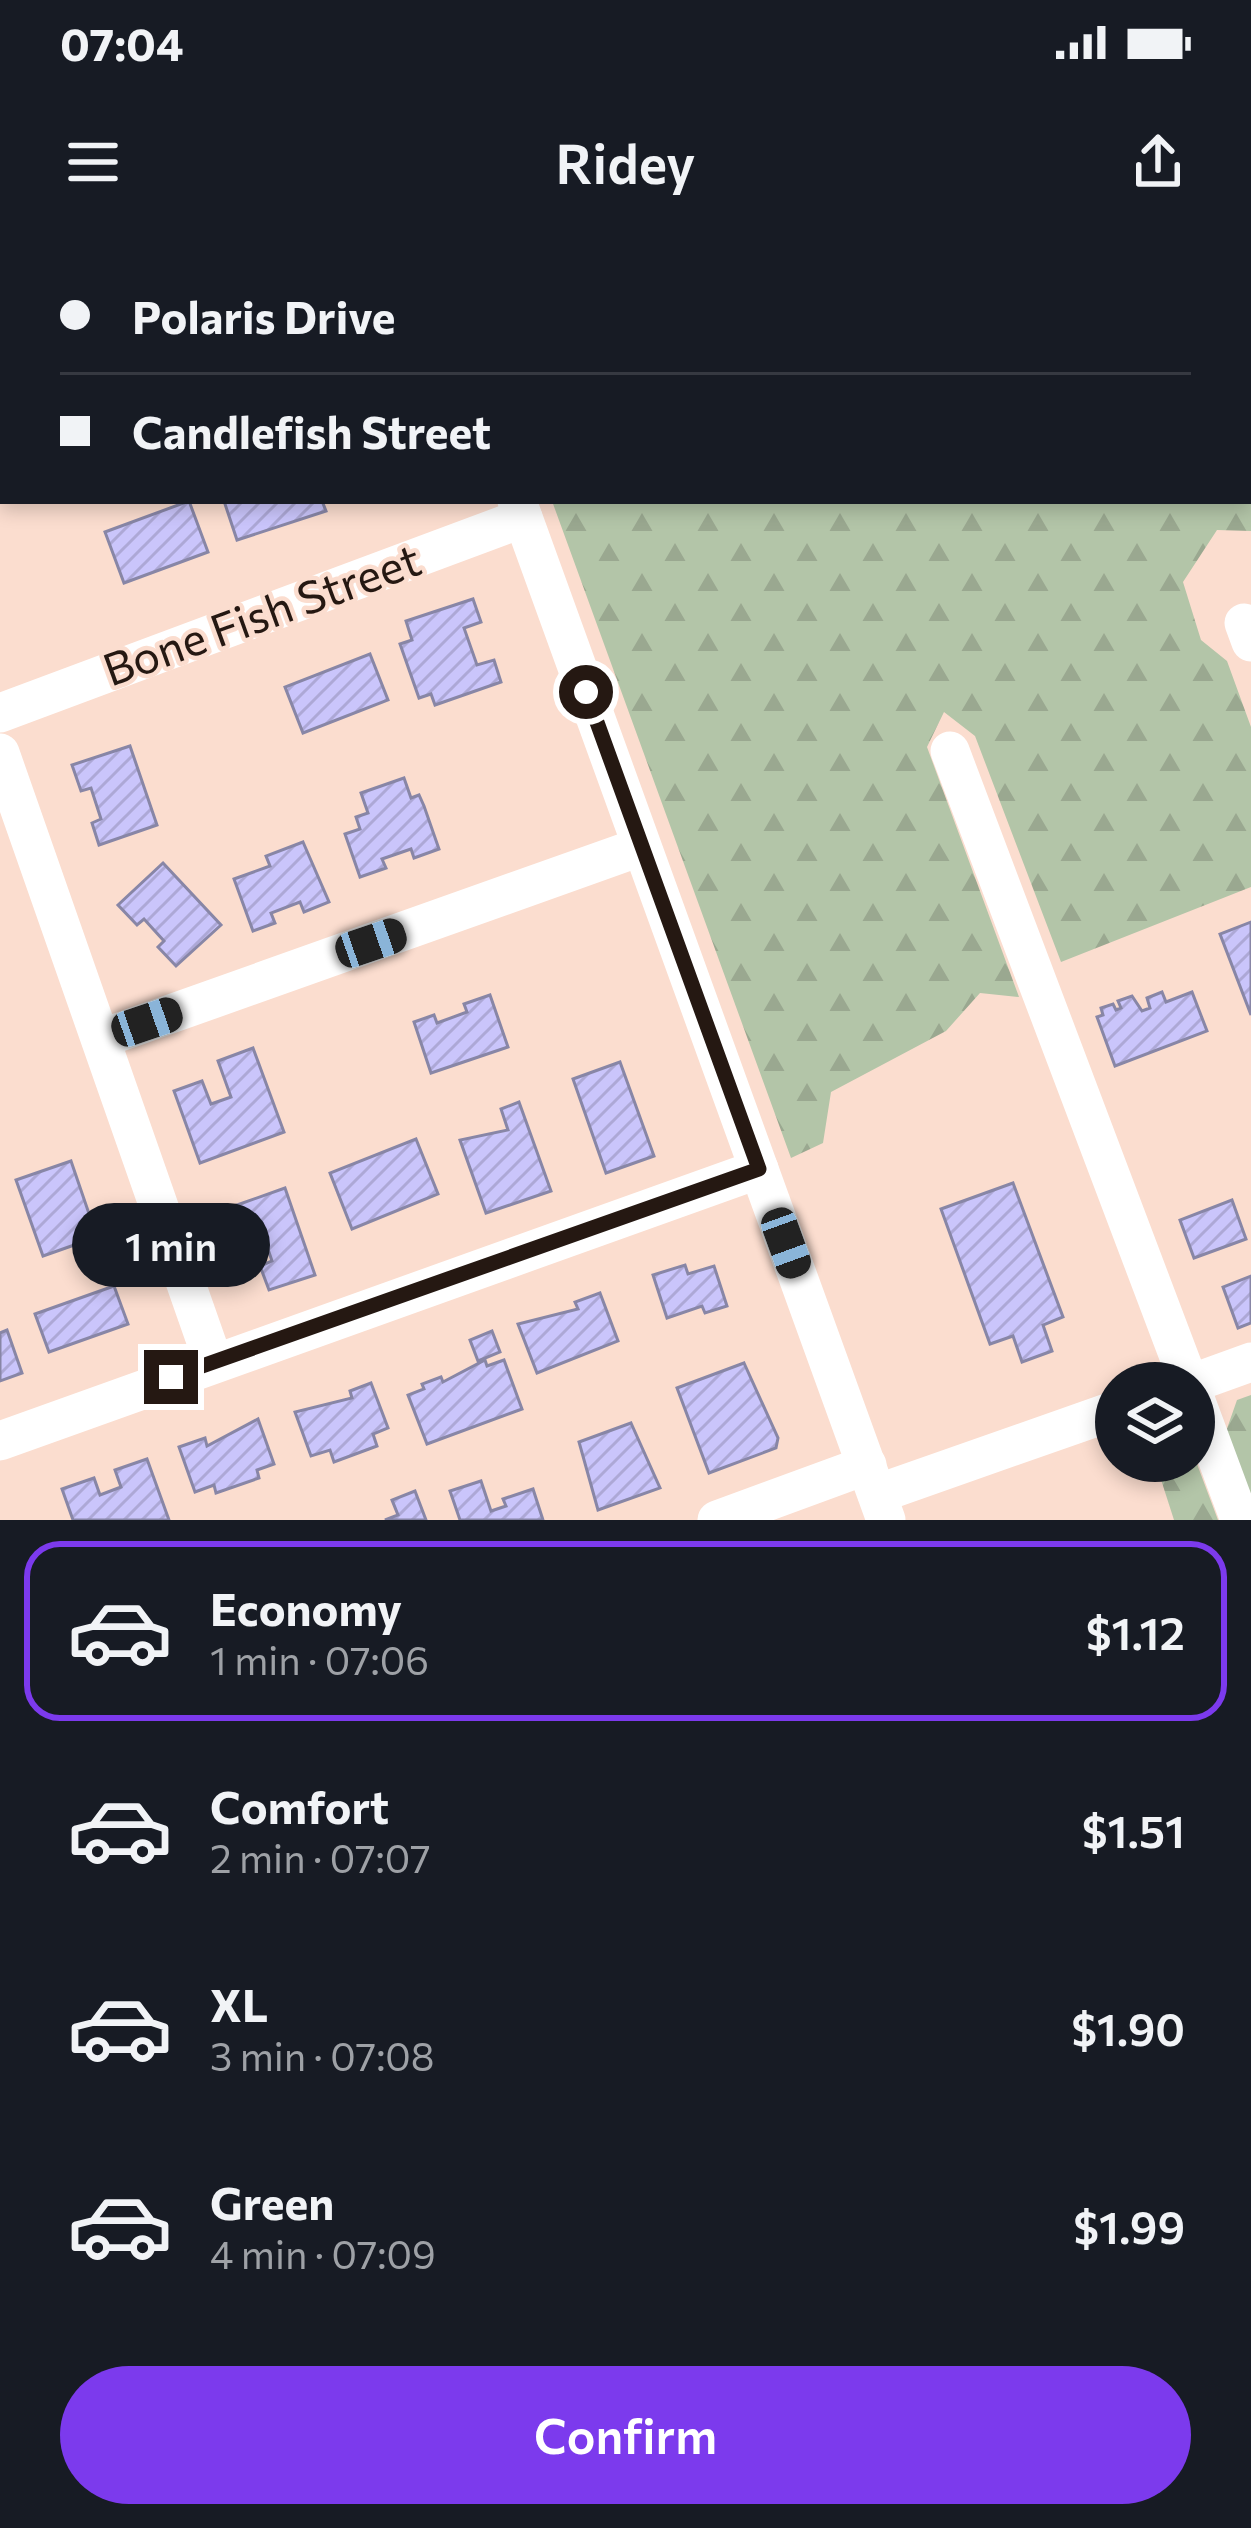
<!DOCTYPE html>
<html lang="en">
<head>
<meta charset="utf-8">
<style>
	:root { --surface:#171b24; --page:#242831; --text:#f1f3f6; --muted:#9ea1a6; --line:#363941; --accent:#7c3aed }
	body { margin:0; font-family:Commissioner,sans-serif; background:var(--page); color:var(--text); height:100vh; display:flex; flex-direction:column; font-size:45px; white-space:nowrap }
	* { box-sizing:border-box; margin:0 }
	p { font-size:39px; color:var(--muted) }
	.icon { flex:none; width:66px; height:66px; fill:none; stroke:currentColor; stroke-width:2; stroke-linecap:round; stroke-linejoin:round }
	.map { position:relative; height:1280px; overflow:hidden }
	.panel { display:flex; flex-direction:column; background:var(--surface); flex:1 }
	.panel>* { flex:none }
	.banner { position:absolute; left:0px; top:0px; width:1251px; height:264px; box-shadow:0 6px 18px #0003; display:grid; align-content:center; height:264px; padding:0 60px; background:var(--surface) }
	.fabs { position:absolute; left:1095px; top:1122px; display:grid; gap:24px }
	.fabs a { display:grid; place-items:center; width:120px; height:120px; border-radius:50%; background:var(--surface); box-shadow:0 6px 18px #0003; font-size:60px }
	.end { position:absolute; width:54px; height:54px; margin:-27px; border:15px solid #251812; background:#fff; box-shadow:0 0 0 6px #fff }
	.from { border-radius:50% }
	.bubble { position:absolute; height:84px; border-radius:42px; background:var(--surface); box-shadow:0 6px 18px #0003; font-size:39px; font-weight:600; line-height:84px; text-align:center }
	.car { position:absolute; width:36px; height:72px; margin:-36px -18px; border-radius:15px; box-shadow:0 0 9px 3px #0007; background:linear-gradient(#222 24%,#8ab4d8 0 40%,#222 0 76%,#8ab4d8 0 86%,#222 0) }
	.banner b { display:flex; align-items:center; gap:42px; height:114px; font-size:45px }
	.banner b+b { border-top:3px solid var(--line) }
	.banner i { width:30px; height:30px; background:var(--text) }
	ul { padding:21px 0 0; list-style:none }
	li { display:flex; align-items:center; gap:36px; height:180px; margin:0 24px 18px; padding:0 36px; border:6px solid transparent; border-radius:36px }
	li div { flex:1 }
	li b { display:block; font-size:45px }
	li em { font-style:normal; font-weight:600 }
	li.selected { border-color:var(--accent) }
	li>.icon { width:108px; height:108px; stroke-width:1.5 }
	.button { display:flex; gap:24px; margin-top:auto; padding:24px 60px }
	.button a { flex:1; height:138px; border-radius:72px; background:var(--accent); color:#fff; font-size:48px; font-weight:600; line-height:138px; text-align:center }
	.status { display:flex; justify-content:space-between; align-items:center; height:84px; padding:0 60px; background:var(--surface); direction:ltr }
	.status svg { height:33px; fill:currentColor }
	header { display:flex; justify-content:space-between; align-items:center; height:156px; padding:0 60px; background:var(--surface); font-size:54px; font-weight:600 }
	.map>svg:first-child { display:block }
	.forest { fill:url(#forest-firs) }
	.building { fill:url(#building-hatch); stroke:#8886a6; stroke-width:3 }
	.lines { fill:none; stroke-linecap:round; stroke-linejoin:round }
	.minor { stroke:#fff; stroke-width:39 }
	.route { stroke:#251812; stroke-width:15 }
	.labels { text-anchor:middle; stroke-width:9; stroke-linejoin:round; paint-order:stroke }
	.street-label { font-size:45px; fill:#251812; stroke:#fbddcf }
</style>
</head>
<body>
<div class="status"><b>07:04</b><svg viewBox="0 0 49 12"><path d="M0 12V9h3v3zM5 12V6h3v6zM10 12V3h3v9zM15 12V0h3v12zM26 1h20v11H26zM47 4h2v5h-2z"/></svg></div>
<header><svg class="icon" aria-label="menu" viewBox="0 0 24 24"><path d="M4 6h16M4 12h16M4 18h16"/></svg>Ridey<svg class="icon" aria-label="share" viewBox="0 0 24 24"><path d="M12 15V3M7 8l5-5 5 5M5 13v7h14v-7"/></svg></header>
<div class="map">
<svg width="1251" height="1280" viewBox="0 0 1251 1280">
	<defs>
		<pattern id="forest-firs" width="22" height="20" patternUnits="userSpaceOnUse" patternTransform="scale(3)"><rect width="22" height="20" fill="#b3c5a8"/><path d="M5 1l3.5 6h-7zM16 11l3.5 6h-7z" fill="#9aa890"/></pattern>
		<pattern id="building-hatch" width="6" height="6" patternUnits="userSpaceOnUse" patternTransform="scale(3)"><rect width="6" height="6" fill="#cac5fb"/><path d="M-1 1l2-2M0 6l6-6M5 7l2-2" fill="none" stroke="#ada8d6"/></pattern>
	</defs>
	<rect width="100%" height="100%" fill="#fbddcf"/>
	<g class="forest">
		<polygon points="1119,0 1251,0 1251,291 1217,290 1183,342 1201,400 1227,421 1251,487 1251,647 1061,722 975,496 944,472 927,507 1019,757 980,753 946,791 831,852 823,903 791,918 552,261 1248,261 1248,3 1111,3"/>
		<polygon points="1251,1155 1251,1269 1224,1197 1237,1160"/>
		<polygon points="1194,1216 1218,1280 1174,1280 1155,1221 1194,1221"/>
	</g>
	<g class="building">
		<polygon points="862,0 940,0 941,3 863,3"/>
		<polygon points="189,261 208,312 124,343 105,292"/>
		<polygon points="224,261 322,261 326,271 237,300"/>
		<polygon points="473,359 481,382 464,388 477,425 494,420 501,442 435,465 431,454 419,458 400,404 412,400 406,381"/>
		<polygon points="370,414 388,460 303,493 285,447"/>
		<polygon points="130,506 157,585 99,605 92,583 101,579 91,548 81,551 72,525"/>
		<polygon points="404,538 411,558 419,555 424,566 439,609 414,618 411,609 382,619 386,628 360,637 345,594 360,589 356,577 368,573 361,553"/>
		<polygon points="303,602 329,662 304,672 300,662 271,673 275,683 253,691 234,639 270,626 266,616"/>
		<polygon points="163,623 221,685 176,726 158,707 164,701 144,679 137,685 118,665"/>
		<polygon points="1251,682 1251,775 1220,694"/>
		<polygon points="1162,752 1166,762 1192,752 1207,791 1115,826 1097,777 1103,775 1101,768 1113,764 1116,770 1121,768 1118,761 1132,756 1142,771 1150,768 1147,758"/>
		<polygon points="490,755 508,807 431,833 414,782 434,775 437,783 467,772 464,764"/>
		<polygon points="253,808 284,892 200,923 174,851 202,841 211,864 231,857 218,821"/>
		<polygon points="620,822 654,916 606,933 573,839"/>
		<polygon points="519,862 551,951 486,973 460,900 508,890 501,869"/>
		<polygon points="416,899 438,954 352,989 330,933"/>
		<polygon points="71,921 97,997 43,1016 16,940"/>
		<polygon points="1013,943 1063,1077 1043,1085 1052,1111 1022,1122 1013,1096 990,1104 941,969"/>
		<polygon points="285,948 315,1035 269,1050 260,1026 272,1021 260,986 245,991 237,965"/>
		<polygon points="1232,960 1246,999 1194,1018 1180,980"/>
		<polygon points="685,1025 688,1034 714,1026 727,1066 705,1073 702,1066 667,1078 653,1035"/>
		<polygon points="1251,1036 1251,1083 1238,1088 1223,1047"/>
		<polygon points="114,1046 128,1084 49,1112 35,1074"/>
		<polygon points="600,1053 618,1101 537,1133 518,1084 578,1069 575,1062"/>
		<polygon points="7,1090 22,1133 0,1141 0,1093"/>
		<polygon points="492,1091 500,1112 478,1121 470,1100"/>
		<polygon points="485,1120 487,1126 504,1120 522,1169 427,1204 408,1155 424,1149 422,1144 441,1137 443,1142"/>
		<polygon points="744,1123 778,1198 776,1208 709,1233 677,1148"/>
		<polygon points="371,1143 388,1188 373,1194 377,1206 334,1222 330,1210 311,1216 295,1172 352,1158 350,1151"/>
		<polygon points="258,1179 274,1224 257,1230 259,1238 216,1253 214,1245 195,1252 179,1207 205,1198 207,1206"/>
		<polygon points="631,1183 660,1248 598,1270 579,1202"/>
		<polygon points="147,1219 169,1280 73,1280 62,1249 94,1238 100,1255 121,1247 115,1230"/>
		<polygon points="481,1241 491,1271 506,1266 503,1259 533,1249 543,1280 460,1280 450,1251"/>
		<polygon points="415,1251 426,1280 385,1280 398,1275 392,1260"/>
	</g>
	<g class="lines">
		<g class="minor">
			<polyline points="417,0 418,3"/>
			<polyline points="233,3 240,0"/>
			<polyline points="590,3 598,0"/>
			<polyline points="0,96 3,95"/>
			<polyline points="517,261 886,1280"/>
			<polyline points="1244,383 1251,402"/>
			<polyline points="0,473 523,278"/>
			<polyline points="950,511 1189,1143"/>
			<polyline points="0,513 213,1121"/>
			<polyline points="103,798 640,607"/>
			<polyline points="1193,1143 1251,1122"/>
			<polyline points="1194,1156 1240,1280"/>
			<polyline points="0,1201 759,929"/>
			<polyline points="877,1254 1116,1170"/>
			<polyline points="717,1280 867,1225"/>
		</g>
	</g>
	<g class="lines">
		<polyline class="route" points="171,1137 759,929 586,452"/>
	</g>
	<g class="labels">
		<g class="street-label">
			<text transform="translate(262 375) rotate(-20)" y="16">Bone Fish Street</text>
		</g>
	</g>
</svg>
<div class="fabs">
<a><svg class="icon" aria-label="layers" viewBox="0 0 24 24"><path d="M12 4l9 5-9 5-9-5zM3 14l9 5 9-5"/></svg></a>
</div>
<i class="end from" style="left:586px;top:452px"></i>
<i class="end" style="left:171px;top:1137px"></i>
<div class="bubble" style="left:72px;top:963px;width:198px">1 min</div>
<i class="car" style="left:371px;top:703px;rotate:71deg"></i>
<i class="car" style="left:147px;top:782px;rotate:71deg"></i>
<i class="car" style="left:786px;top:1003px;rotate:160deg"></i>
<div class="banner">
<b><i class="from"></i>Polaris Drive</b>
<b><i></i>Candlefish Street</b>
</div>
</div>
<section class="panel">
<ul>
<li class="selected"><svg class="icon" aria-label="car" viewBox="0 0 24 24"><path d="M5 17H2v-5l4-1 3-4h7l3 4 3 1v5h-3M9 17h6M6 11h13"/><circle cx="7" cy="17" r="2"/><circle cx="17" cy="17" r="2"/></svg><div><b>Economy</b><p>1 min · 07:06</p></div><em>$1.12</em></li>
<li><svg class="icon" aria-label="car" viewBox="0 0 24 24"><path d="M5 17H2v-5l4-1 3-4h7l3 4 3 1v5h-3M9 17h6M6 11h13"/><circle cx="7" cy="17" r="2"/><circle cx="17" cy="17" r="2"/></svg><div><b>Comfort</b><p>2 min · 07:07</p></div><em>$1.51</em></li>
<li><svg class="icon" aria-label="car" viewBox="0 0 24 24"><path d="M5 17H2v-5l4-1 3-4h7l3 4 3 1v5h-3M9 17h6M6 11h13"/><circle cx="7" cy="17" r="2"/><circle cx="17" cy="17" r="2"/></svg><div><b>XL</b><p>3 min · 07:08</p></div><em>$1.90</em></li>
<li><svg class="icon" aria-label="car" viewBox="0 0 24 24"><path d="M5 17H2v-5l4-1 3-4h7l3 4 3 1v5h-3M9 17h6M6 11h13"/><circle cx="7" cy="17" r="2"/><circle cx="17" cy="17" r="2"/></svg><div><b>Green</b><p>4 min · 07:09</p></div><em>$1.99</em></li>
</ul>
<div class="button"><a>Confirm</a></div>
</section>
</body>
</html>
